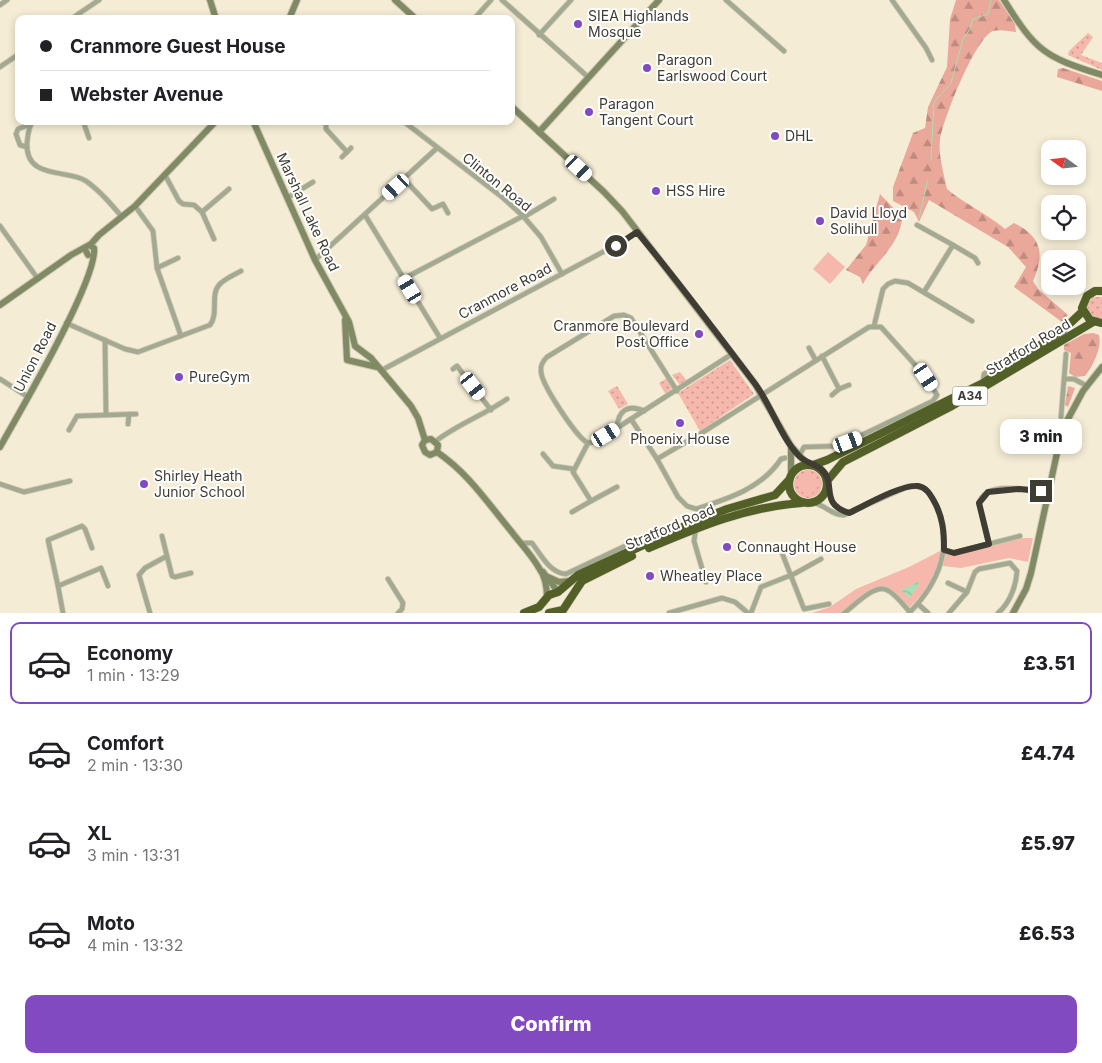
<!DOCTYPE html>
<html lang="en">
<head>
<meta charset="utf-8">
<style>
	:root { --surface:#fff; --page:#f6f6f6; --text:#202124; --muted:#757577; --line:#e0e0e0; --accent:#814ac1 }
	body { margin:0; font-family:Inter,sans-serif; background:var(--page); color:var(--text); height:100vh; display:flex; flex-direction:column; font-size:19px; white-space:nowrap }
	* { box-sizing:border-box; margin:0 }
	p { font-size:16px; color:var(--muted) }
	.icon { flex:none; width:28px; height:28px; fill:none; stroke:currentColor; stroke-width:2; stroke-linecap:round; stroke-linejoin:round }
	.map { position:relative; height:613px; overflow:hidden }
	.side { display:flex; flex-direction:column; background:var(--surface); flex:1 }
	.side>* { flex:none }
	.hud { position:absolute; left:15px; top:15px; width:500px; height:110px; border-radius:10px; box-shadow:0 2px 8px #0003; display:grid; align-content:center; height:110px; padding:0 25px; background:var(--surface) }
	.needle { width:32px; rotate:285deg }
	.controls { position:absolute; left:1041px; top:140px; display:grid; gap:10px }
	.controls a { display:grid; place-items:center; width:45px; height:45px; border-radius:10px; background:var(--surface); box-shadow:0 2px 8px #0003; font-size:25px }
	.end { position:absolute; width:22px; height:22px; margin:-11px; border:6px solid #3f3c33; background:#fff; box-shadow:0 0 0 2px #fff }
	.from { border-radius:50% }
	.bubble { position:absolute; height:35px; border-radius:10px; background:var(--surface); box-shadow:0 2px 8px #0003; font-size:16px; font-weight:800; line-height:35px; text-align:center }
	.car { position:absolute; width:15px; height:30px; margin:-15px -8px; border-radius:6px; box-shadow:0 0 4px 1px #0007; background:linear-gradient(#fff 24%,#345 0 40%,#fff 0 76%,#345 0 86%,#fff 0) }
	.hud b { display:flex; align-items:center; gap:18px; height:48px; font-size:19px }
	.hud b+b { border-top:1px solid var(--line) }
	.hud i { width:12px; height:12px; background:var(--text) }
	ul { padding:9px 0 0; list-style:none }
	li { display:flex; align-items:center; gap:15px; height:82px; margin:0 10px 8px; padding:0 15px; border:2px solid transparent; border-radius:10px }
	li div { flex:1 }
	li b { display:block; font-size:19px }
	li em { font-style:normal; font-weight:800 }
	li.on { border-color:var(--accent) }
	li>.icon { width:45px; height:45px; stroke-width:1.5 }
	.primary-button { display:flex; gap:10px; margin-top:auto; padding:10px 25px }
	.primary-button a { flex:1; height:58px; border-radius:10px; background:var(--accent); color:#fff; font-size:20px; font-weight:800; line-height:58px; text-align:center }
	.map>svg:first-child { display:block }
	.grass { fill:url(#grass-dots) }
	.forest { fill:url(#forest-firs) }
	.green { fill:#f6b8ac }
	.water { fill:url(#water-waves) }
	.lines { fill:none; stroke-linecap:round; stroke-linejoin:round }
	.stream { stroke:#a9dfb4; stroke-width:1 }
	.street-casing { stroke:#d0c9b5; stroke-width:6 }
	.secondary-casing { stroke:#d0c9b5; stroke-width:8 }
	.highway-casing { stroke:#d0c9b5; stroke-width:9 }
	.street { stroke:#a3aa91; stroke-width:4.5 }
	.secondary { stroke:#808a65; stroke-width:6 }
	.highway { stroke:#525f27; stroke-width:8 }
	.route { stroke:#3f3c33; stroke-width:6 }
	.poi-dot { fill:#814ac1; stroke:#fff; stroke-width:2 }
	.labels { text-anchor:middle; stroke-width:4; stroke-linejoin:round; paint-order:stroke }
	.shield { fill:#fff; stroke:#797670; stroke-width:1 }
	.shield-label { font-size:12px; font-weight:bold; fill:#3f3c33 }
	.poi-label { font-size:14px; fill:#3f3c33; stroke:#fff; text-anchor:start }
	.street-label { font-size:14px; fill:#3f3c33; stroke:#fff }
</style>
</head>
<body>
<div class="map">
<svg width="1102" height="613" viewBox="0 0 1102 613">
	<defs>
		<pattern id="grass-dots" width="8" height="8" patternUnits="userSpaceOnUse" patternTransform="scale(1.25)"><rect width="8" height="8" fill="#f6b8ac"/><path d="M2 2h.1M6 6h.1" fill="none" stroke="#c9978d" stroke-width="1.8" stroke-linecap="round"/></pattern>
		<pattern id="forest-firs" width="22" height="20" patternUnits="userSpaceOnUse" patternTransform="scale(1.25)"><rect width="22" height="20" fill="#eaa89b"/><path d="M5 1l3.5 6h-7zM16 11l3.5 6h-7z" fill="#bf8a7f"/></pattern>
		<pattern id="water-waves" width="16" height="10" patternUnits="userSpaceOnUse" patternTransform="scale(1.25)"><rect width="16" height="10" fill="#a9dfb4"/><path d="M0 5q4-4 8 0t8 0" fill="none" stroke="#92c09b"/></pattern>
	</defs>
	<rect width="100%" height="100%" fill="#f4ecd5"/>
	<g class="grass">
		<polygon points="1088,33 1093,37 1081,55 1102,63 1102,70 1068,55 1069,51"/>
		<polygon points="1093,297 1102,297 1102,321 1094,320 1087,311 1088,303"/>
		<polygon points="730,360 754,394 700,431 678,393"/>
		<polygon points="680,372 687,381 680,385 672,375"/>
		<polygon points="667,378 672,388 666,395 659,383"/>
		<polygon points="617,386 628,404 619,409 608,391"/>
		<circle cx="808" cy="484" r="14"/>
	</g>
	<g class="forest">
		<path d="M956,0H999L1015,24L1016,32C1008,31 1000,29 993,31C975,38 943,120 940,140C938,154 944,175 947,189C965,204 987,214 1005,229L1014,223C1042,237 1045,254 1033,281L1038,289L1068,315L1062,322L1014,287L1026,267L1008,247L929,200L919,222L914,212L893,201V187L913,133L925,128L928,107L947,67L950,19Z"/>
		<polygon points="1063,68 1102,81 1102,91 1057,77 1058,69"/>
		<path d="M880,194L902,217C901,245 875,261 863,284L860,277L846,270L866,245Z"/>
		<path d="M1093,333L1099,335C1102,349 1093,365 1085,376L1075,377L1069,373L1071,353L1064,350V345L1084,334Z"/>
		<polygon points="1068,386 1075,388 1068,407 1065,405"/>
	</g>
	<g class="green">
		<polygon points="828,252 845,267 830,284 813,269"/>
		<circle cx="808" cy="484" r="10"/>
		<polygon points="1021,538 1033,538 1028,562 1009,558 961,568 943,566 945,553 955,555"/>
		<path d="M942,550C937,574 926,591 909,608L889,589L874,588L841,613H812L830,607L856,589L909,567Z"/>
	</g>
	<polygon class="water" points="918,582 919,585 909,598 901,590"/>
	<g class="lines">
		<g class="stream">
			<polyline points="931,160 934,102 951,83 963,39 970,29 973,19 988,14 991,0"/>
			<polyline points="919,218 928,179"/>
		</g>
		<g class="street-casing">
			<g id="street">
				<polyline points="502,0 588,77"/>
				<polyline points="726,0 784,51"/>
				<polyline points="892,0 926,48 932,60"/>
				<polyline points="0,5 7,0"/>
				<polyline points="71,19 99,0"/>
				<polyline points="474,19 491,0"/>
				<polyline points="539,35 571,0"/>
				<polyline points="0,67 19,54"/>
				<path d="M33,121C28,127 28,136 27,143C25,180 68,169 86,181C100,191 111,204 122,217"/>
				<polyline points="83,121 89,138"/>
				<polyline points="326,121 326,129 347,152"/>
				<polyline points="403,121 502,197 523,216 541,237 562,274"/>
				<polyline points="27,147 20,145 16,134 18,129 31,124"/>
				<polyline points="342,157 351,148"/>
				<polyline points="165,175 179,201 183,204 194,205 202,212 214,239"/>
				<polyline points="404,179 432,209 443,204 448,213"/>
				<polyline points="287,198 313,182"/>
				<polyline points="135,206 153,231 157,268 181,336"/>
				<polyline points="202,212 229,189"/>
				<polyline points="365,215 440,338"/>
				<polyline points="524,217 554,199"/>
				<polyline points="917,225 953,245 924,292"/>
				<polyline points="0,226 38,279"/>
				<polyline points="953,245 975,258 978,263"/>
				<polyline points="315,260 437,148"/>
				<polyline points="157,268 178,258"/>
				<polyline points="403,279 523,216"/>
				<path d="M66,323L125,349L138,352L210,325C219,314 210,295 219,285C224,279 234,275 241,271"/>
				<polyline points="874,326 883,289 888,284 895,281 908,283 972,321"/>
				<polyline points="105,340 106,414"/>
				<polyline points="809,348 815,359"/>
				<polyline points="822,356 839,389 832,395"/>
				<polyline points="453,369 457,366 491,410"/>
				<polyline points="382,370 616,245 637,232"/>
				<polyline points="0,379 28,397"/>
				<polyline points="1065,379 1074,379 1087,386"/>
				<polyline points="983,382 984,374 1018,352 1024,356"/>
				<polyline points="839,389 849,385"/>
				<polyline points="1061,417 1066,354"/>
				<path d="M631,419L657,459L678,497L687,506L696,509C728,499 762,488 781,459L785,458"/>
				<polyline points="128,424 129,414"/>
				<path d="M617,428C618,410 628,404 644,411"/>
				<polyline points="69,430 77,416 136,414"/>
				<path d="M436,441C458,424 484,415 507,399"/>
				<path d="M588,443C577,438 541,384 541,371C540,365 543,361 547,357L614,316L624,315L631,318L677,391"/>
				<polyline points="543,454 553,466 574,469"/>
				<polyline points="657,459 700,434 869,327 881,327 926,377 937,395 933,401 839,446 804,447 799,456"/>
				<polyline points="0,484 24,492 70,481"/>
				<path d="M827,485C831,501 833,508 849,513"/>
				<polyline points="591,501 617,487"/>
				<path d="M814,503C825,505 833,516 844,515L909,486C924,485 929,491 935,504C956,544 938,584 909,613"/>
				<polyline points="572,512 591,501 573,472 588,443 594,442 617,428 732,354"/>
				<polyline points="696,528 694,541 706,582"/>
				<polyline points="162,536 172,576 175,577 191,573"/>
				<path d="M521,543H532C541,555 550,573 566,574L640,539"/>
				<path d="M989,544L979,503C987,479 1029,491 1048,492"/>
				<polyline points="944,550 954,553 1020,536"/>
				<polyline points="782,553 804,609 829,604"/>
				<polyline points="388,579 403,603 402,609 398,613"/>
				<polyline points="948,583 967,592"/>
				<polyline points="58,586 48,540 82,526 85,529 92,548"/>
				<polyline points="918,604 928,613"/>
				<polyline points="63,613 58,586 101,568 108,586"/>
				<polyline points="150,613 139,575 145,568 167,556"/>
				<polyline points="669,613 722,598 735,602 748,613"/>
				<polyline points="751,613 761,587 794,574 821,559"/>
				<path d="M844,613C854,606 875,583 887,590C896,594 903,605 910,612"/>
				<path d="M949,613L967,592L975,572L979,569L1010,563L1017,571C1016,586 1010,603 998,613"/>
			</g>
		</g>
		<g class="secondary-casing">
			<g id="secondary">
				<polyline points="210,0 216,19"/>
				<polyline points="395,0 416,19"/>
				<path d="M1004,0C1036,51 1044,57 1102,75"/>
				<polyline points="289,19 297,0"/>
				<polyline points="511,106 604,192 622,211 755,384 791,446 808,465"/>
				<polyline points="253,121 315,260 349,322 355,346 371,358 411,406 418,418 425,440"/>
				<polyline points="539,132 659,0"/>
				<polyline points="90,245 99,235 135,206 216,121"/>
				<polyline points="85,249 88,255"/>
				<path d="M0,305L71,255L89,245L94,248C98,279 19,413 0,447"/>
				<polyline points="345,320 347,360 377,367"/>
				<polyline points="425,440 422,445 425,452 430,455 437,452"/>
				<polyline points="425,440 431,439 438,445 437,452"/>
				<path d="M437,452C468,473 487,502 511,531C520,543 531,554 539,568C545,576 547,588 547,598"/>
				<polyline points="791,475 791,446"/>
				<polyline points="543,572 558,592"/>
				<polyline points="548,577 559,582 569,581"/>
				<polyline points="1013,613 1026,589 1031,573 1062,430 1083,391 1102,367"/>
			</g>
		</g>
		<g class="highway-casing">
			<g id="highway">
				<polyline points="1102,291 1095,291 1087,296 1082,308 1090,320 1102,323"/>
				<circle cx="808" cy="484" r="19"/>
				<polyline points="813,465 827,460 983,383 1063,330 1083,311"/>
				<polyline points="827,481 843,462 950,407 1093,322"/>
				<path d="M649,548C699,527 746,507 801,503"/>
				<polyline points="524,613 539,607 549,595 558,592 578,575 687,525 727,509 775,495 789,480"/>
				<polyline points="549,613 563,610 582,581 632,556"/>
			</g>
		</g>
		<use href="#street" class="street"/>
		<use href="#secondary" class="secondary"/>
		<use href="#highway" class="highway"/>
	</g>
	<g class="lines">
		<path class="route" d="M616,246L637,232C678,281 717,333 756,385C772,407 780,436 799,456C806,463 814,463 821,469C838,484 818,503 849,513C864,506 902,484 918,486C926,487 930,494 934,501C943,517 944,532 944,550L954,553L989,544L979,503L988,492L1019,489L1041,491"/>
	</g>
	<g class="poi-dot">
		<circle cx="578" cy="24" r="5"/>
		<circle cx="647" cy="68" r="5"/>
		<circle cx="589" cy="112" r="5"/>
		<circle cx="775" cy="136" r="5"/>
		<circle cx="656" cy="191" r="5"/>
		<circle cx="820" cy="221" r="5"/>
		<circle cx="699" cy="334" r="5"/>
		<circle cx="179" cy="377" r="5"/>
		<circle cx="680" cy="423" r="5"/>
		<circle cx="144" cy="484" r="5"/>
		<circle cx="727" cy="547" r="5"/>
		<circle cx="650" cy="576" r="5"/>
	</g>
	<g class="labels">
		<rect class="shield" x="952.5" y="386.5" width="35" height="19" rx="4"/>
		<g class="shield-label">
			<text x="970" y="400">A34</text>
		</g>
		<g class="poi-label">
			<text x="588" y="21">SIEA Highlands<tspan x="588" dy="16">Mosque</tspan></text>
			<text x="657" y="65">Paragon<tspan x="657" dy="16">Earlswood Court</tspan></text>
			<text x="599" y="109">Paragon<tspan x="599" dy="16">Tangent Court</tspan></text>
			<text x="785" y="141">DHL</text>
			<text x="666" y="196">HSS Hire</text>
			<text x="830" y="218">David Lloyd<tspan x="830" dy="16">Solihull</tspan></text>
			<text x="689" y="331" text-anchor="end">Cranmore Boulevard<tspan x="689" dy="16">Post Office</tspan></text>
			<text x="189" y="382">PureGym</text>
			<text x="680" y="444" text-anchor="middle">Phoenix House</text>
			<text x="154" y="481">Shirley Heath<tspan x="154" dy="16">Junior School</tspan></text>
			<text x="737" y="552">Connaught House</text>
			<text x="660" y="581">Wheatley Place</text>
		</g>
		<g class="street-label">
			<text transform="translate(497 182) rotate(39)" y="5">Clinton Road</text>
			<text transform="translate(308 212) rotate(65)" y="5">Marshall Lake Road</text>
			<text transform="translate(505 291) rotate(-28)" y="5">Cranmore Road</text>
			<text transform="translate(1028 347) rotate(-31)" y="5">Stratford Road</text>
			<text transform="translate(35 357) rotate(-63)" y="5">Union Road</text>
			<text transform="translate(670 527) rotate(-23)" y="5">Stratford Road</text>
		</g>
	</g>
</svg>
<div class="controls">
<a><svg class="needle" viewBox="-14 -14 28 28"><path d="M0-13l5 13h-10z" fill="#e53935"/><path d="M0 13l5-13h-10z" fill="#757577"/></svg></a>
<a><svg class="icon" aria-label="locate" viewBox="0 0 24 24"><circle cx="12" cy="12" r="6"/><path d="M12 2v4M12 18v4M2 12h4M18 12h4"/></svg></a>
<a><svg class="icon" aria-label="layers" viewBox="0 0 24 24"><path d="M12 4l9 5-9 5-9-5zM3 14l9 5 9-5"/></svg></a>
</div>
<i class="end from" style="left:616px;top:246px"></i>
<i class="end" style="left:1041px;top:491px"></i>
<div class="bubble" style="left:1000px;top:419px;width:82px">3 min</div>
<i class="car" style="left:579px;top:168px;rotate:133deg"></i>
<i class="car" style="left:396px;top:187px;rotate:228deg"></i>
<i class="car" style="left:410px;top:289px;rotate:329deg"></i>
<i class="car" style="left:926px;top:377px;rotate:146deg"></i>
<i class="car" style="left:473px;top:386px;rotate:142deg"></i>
<i class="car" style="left:606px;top:435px;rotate:59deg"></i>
<i class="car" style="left:848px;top:442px;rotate:69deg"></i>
<div class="hud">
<b><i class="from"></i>Cranmore Guest House</b>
<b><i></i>Webster Avenue</b>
</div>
</div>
<section class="side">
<ul>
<li class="on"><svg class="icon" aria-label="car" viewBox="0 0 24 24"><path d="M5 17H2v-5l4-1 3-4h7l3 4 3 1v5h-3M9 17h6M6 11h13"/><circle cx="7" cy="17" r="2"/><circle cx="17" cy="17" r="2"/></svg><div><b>Economy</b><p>1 min · 13:29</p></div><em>£3.51</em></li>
<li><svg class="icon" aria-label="car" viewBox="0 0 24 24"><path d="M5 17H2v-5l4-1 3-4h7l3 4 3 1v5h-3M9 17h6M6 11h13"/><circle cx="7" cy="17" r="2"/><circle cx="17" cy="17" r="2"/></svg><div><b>Comfort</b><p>2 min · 13:30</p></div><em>£4.74</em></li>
<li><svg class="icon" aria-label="car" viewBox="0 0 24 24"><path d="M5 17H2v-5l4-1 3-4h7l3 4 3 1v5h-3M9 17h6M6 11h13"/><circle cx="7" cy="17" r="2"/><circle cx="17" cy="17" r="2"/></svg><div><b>XL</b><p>3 min · 13:31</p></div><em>£5.97</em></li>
<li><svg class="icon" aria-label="car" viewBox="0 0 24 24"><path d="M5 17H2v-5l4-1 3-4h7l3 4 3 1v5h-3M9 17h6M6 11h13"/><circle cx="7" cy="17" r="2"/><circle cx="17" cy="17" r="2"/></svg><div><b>Moto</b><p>4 min · 13:32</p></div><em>£6.53</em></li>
</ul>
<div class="primary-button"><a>Confirm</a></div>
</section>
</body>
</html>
